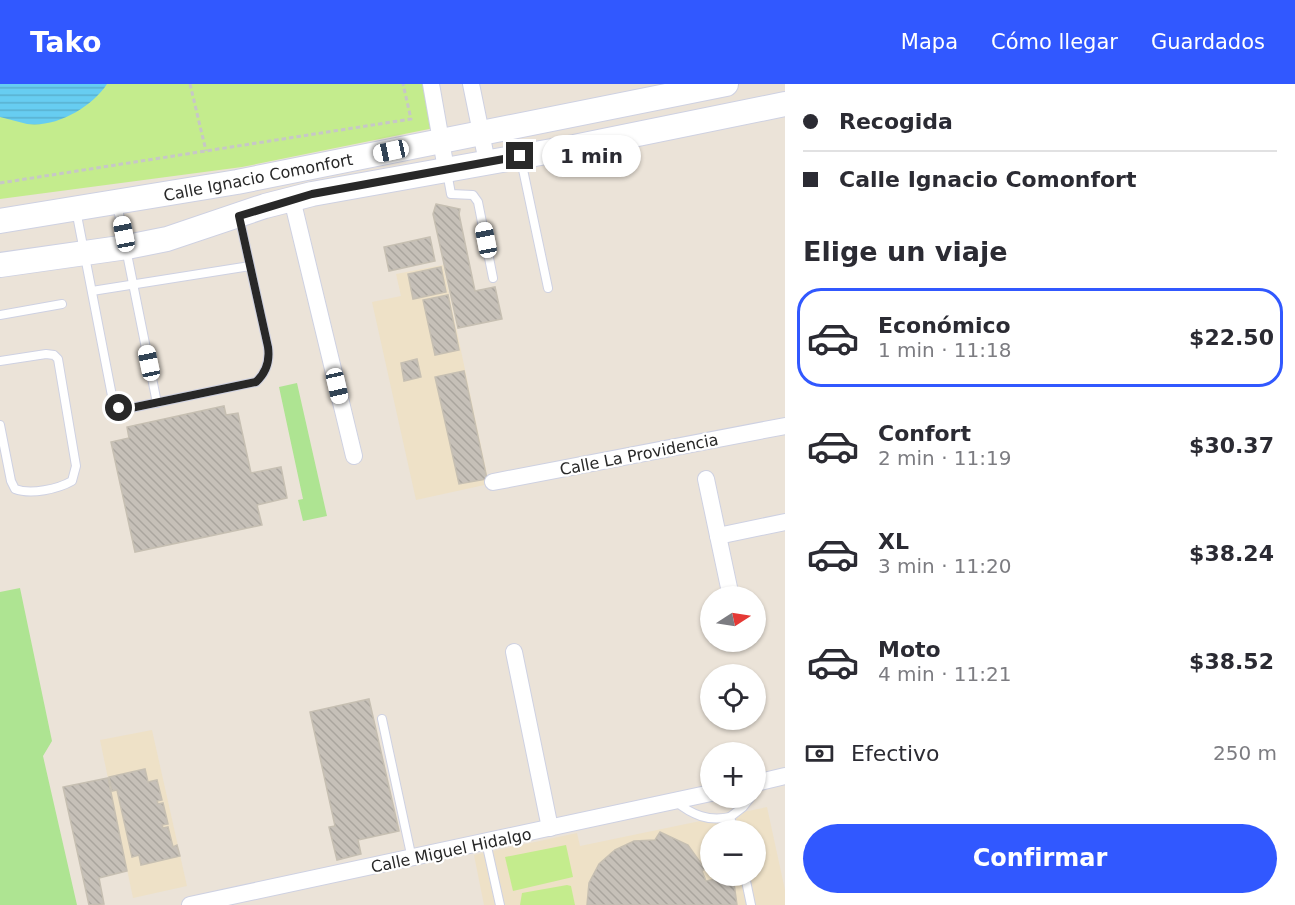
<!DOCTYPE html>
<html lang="es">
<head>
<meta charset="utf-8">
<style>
	:root { --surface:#fff; --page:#f2f2f3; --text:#2b2b33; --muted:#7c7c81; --line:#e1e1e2; --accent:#3158ff }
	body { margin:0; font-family:"DejaVu Sans",sans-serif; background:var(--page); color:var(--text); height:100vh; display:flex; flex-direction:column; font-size:22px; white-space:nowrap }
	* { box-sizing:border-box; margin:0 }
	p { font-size:20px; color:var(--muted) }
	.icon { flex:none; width:33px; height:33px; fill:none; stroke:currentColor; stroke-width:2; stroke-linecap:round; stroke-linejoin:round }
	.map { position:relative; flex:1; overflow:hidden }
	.side { display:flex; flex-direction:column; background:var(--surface); width:510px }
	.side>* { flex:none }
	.hud { display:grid; align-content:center; height:132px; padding:0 18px; background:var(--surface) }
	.needle { width:39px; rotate:78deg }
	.fabs { position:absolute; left:700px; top:502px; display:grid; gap:12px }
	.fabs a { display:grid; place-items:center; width:66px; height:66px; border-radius:50%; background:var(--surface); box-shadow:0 2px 4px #0004; font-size:30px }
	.end { position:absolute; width:27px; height:27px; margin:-14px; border:8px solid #282828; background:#fff; box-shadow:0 0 0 3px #fff }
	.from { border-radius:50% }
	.bubble { position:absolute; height:42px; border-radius:21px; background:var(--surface); box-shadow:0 2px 4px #0004; font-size:20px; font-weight:700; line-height:42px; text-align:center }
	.car { position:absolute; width:18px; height:36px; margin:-18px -9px; border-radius:8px; box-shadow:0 0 4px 2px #0007; background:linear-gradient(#fff 24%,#345 0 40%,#fff 0 76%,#345 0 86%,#fff 0) }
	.hud b { display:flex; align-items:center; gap:21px; height:57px; font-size:22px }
	.hud b+b { border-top:2px solid var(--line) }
	.hud i { width:15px; height:15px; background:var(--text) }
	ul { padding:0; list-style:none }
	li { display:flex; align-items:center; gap:18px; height:99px; margin:0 12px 9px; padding:0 6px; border:3px solid transparent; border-radius:24px }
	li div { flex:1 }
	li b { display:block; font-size:22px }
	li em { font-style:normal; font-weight:700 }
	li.current { border-color:var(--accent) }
	li>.icon { width:54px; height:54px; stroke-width:1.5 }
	h2 { padding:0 18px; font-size:27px; line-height:72px }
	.pay { display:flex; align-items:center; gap:15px; height:66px; padding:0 18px; font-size:22px }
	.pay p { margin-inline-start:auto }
	.button { display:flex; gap:12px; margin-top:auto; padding:12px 18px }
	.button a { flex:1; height:69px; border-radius:36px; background:var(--accent); color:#fff; font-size:24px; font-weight:700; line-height:69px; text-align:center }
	header { display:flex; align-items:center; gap:36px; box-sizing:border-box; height:84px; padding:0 30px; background:var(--accent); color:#fff }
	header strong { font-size:28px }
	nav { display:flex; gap:33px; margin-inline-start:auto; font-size:21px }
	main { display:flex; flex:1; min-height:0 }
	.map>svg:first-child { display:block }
	.education { fill:#eee1c7; fill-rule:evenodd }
	.grass { fill:#aee492 }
	.pitch { fill:#c4ec8d }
	.water { fill:url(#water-rules) }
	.building { fill:url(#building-back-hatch); stroke:#c6bfb2; stroke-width:1.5 }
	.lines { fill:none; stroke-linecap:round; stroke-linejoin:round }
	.service-casing { stroke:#ced1e2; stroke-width:10 }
	.minor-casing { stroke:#ced1e2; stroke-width:18 }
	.secondary-casing { stroke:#ced1e2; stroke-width:26 }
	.path { stroke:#c7c7c7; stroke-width:3; stroke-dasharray:4.5 3; stroke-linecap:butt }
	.service { stroke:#fff; stroke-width:8 }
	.minor { stroke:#fff; stroke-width:16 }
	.secondary { stroke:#fff; stroke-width:24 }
	.route { stroke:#282828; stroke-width:8 }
	.labels { text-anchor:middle; stroke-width:4.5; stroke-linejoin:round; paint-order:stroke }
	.street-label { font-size:16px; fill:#282828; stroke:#fff }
</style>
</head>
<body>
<header>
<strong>Tako</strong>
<nav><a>Mapa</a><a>Cómo llegar</a><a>Guardados</a></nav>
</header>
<main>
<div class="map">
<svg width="785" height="821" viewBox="0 0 785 821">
	<defs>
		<pattern id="water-rules" width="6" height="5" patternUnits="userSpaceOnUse" patternTransform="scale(1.5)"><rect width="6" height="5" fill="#67cdf1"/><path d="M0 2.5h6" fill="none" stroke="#59b0cf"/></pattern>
		<pattern id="building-back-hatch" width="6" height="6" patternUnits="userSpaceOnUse" patternTransform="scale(1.5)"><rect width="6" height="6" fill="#c6c0b8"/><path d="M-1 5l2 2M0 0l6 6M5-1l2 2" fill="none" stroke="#aaa59e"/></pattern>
	</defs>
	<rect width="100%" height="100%" fill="#ebe3d8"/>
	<g class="education">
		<polygon points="443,181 489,400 416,416 372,218 401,212 396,190"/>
		<polygon points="152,646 187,802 133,814 100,656"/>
		<path d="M767,723L785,806V821H484L474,771L577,749L580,762ZM711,747H756V792H711Z"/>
	</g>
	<g class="grass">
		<polygon points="297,299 327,432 303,437 298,416 303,415 279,303"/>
		<polygon points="20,504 52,657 43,672 77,821 0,821 0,508"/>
	</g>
	<g class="pitch">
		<polygon points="0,0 424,0 434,44 242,83 0,115"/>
		<polygon points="566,761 573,793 513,807 505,773"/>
		<polygon points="567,801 571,802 575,821 520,821 522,809"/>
	</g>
	<path class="water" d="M0,0H107C92,23 56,44 27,40C18,38 9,35 0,33Z"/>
	<g class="building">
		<polygon points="436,120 460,125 459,130 475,207 495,203 502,235 458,244 433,130"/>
		<polygon points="430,153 435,177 389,187 384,163"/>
		<polygon points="441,183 446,208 413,215 408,190"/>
		<polygon points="448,211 459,266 435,271 423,216"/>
		<polygon points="417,275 421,293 404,297 401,279"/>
		<polygon points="464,287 487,395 459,400 435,293"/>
		<polygon points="224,322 226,331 238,329 251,389 281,383 287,414 257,421 262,441 135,468 111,358 129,354 127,343"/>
		<polygon points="369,615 399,747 358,756 361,770 337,776 329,743 335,742 310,628"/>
		<polygon points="145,685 148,698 157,696 162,716 157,717 158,720 163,719 168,740 162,741 163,744 168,743 173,763 177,761 180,772 141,781 139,771 132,773 117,706 112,707 109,693"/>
		<polygon points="108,694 127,787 99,794 104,820 89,821 63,703"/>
		<polygon points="660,748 688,761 705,785 702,787 706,797 733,792 737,821 587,821 589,799 599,780 615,766 634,757 655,756"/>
	</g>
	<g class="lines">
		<g class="service-casing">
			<g id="service">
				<polyline points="521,76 548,204"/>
				<polyline points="447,88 451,110 473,111 478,118 493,194"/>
				<polyline points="117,120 157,319"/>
				<path d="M76,126L113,317L115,322L126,325L256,298C267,288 270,277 268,263L239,132"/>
				<polyline points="92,207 250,182"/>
				<polyline points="0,231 62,220"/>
				<path d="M0,277L46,270L54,271L58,275L76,382L72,397C58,405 31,411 15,405L11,397L0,341"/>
				<polyline points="382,635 412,775"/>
				<path d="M675,717C692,731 709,738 730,733"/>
				<polyline points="734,747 730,733 743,723 750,714"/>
				<polyline points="486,758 500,821"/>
				<polyline points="745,792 751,821"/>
			</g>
		</g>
		<g class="minor-casing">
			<g id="minor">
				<polyline points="431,0 446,85"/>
				<polyline points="471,0 487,78"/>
				<polyline points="292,115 354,372"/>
				<polyline points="706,395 731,513"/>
				<polyline points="493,398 785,342"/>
				<polyline points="718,452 785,438"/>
				<polyline points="514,568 550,744"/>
				<polyline points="756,699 785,692"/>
				<polyline points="190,821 711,709"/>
			</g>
		</g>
		<g class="secondary-casing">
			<g id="secondary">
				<polyline points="0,137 237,98 726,0"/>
				<polyline points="0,181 127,163 167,155 265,122 312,110 574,63 785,20"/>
			</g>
		</g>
		<g class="path">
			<polyline points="190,0 206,67"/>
			<polyline points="0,99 411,35 403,0"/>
		</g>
		<use href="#service" class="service"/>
		<use href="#minor" class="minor"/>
		<use href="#secondary" class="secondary"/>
	</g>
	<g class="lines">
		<path class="route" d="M119,324L126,325L256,298C267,288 270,277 268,263L239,132L312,110L520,72"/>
	</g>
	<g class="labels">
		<g class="street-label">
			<text transform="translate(258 93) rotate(-11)" y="6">Calle Ignacio Comonfort</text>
			<text transform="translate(639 370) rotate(-11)" y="6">Calle La Providencia</text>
			<text transform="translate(451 766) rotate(-12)" y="6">Calle Miguel Hidalgo</text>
		</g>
	</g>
</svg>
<div class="fabs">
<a><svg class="needle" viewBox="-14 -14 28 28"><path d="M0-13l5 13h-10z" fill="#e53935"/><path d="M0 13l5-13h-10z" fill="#7c7c81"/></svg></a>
<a><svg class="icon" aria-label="locate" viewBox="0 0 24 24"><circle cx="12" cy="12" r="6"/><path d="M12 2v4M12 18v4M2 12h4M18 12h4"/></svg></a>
<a>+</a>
<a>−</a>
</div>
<i class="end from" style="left:119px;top:324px"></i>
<i class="end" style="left:520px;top:72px"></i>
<div class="bubble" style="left:542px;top:51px;width:99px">1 min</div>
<i class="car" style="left:391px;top:67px;rotate:258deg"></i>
<i class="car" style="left:124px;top:150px;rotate:349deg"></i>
<i class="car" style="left:486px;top:156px;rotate:349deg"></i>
<i class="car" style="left:149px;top:279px;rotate:348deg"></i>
<i class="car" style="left:337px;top:302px;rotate:167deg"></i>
</div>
<section class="side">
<div class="hud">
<b><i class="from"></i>Recogida</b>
<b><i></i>Calle Ignacio Comonfort</b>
</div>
<h2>Elige un viaje</h2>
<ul>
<li class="current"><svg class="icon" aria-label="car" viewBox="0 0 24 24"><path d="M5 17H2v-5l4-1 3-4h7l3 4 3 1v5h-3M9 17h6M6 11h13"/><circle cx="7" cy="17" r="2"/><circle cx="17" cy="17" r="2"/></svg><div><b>Económico</b><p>1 min · 11:18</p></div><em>$22.50</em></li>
<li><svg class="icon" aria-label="car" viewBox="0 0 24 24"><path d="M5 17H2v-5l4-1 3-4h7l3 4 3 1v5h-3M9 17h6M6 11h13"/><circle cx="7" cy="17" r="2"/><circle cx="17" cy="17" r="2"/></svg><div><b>Confort</b><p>2 min · 11:19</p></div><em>$30.37</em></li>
<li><svg class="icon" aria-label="car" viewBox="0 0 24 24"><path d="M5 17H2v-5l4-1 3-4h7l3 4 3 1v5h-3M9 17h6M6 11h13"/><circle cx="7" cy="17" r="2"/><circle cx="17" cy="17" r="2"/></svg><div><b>XL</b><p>3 min · 11:20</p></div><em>$38.24</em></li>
<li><svg class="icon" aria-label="car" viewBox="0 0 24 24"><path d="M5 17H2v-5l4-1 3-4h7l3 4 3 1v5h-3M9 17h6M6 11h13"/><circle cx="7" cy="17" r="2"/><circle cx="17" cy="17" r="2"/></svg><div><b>Moto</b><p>4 min · 11:21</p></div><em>$38.52</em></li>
</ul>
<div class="pay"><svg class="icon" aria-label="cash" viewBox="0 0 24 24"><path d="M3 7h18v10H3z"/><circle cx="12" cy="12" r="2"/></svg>Efectivo<p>250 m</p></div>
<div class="button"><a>Confirmar</a></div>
</section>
</main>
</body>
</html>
